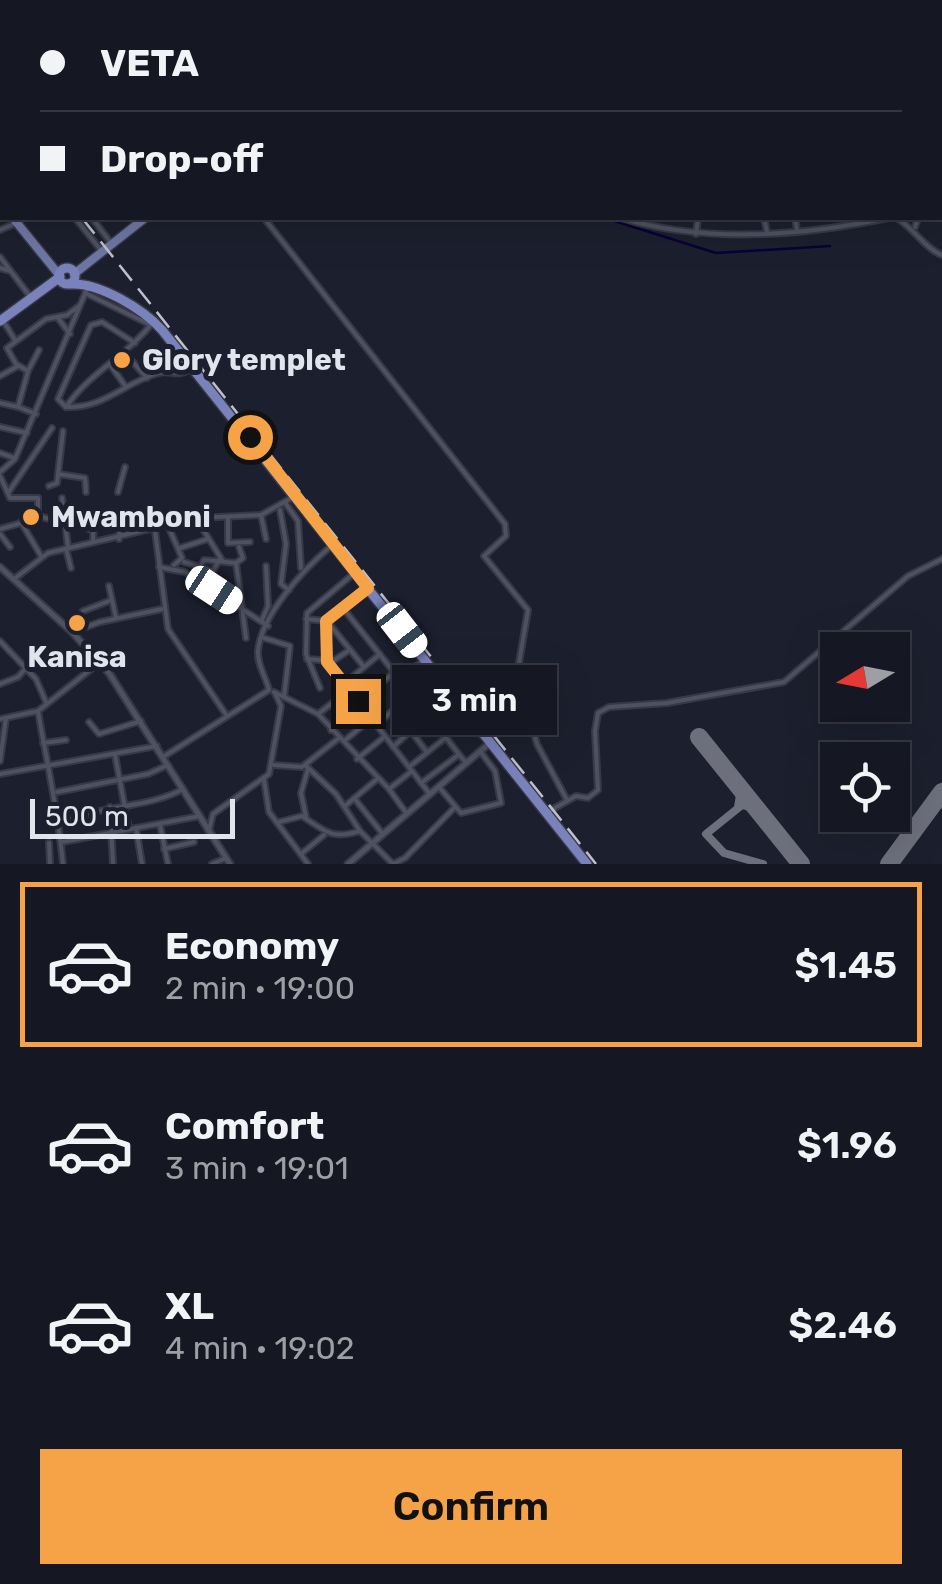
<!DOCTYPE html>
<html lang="en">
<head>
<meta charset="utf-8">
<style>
	:root { --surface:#151722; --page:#22242f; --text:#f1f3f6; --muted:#9d9fa5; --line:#343640; --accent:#f5a346 }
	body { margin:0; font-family:Rubik,sans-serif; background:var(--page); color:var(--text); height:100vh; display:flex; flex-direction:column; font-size:38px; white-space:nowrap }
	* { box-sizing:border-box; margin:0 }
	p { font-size:32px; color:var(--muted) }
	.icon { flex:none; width:55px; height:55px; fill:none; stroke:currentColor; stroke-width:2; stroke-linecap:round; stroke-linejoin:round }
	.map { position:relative; height:864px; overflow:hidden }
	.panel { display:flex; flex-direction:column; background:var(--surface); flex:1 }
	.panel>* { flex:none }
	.banner { position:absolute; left:0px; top:0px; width:942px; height:220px; box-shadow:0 10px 40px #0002,0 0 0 2px var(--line); display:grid; align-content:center; height:220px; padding:0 40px; background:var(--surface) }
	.needle { width:65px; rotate:260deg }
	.buttons { position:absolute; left:820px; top:632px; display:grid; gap:20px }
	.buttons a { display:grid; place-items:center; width:90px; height:90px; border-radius:0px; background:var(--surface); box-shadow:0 10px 40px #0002,0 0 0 2px var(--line); font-size:50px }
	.scale { position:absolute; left:30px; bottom:25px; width:205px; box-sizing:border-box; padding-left:10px; border:5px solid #e1e3ed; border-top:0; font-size:28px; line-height:35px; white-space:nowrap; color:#e1e3ed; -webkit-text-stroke:8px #1c1f2d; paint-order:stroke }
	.end { position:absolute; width:45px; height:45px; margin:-22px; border:12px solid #f5a346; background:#111; box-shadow:0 0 0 5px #111 }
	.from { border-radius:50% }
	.bubble { position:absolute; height:70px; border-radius:0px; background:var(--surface); box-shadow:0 10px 40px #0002,0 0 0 2px var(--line); font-size:32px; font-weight:600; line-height:70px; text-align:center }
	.car { position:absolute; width:30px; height:60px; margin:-30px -15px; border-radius:12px; box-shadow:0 0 8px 2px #0007; background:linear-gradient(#fff 24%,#345 0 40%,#fff 0 76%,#345 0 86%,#fff 0) }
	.banner b { display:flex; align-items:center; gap:35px; height:95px; font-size:38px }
	.banner b+b { border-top:2px solid var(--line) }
	.banner i { width:25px; height:25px; background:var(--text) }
	ul { padding:18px 0 0; list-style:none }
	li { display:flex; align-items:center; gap:30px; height:165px; margin:0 20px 15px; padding:0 20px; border:5px solid transparent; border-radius:0px }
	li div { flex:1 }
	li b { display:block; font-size:38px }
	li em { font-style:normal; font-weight:600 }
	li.selected { border-color:var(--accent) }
	li>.icon { width:90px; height:90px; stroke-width:1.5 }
	.primary-button { display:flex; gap:20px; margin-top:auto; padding:20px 40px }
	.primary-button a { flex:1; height:115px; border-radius:0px; background:var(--accent); color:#111; font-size:40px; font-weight:600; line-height:115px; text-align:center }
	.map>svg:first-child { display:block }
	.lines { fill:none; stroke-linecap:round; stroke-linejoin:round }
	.stream { stroke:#09003a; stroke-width:2.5 }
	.taxiway { stroke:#6d707c; stroke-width:8 }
	.runway { stroke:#6d707c; stroke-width:18 }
	.minor-casing { stroke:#373945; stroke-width:8 }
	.tertiary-casing { stroke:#373945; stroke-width:9 }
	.primary-casing { stroke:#373945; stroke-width:11 }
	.trunk-casing { stroke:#373945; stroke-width:12 }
	.minor { stroke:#4e5162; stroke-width:4 }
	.tertiary { stroke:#4e5162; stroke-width:5 }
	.primary { stroke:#6e76a5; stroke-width:8 }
	.trunk { stroke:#7982bb; stroke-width:9 }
	.rail { stroke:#bec0cb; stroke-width:2.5; stroke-dasharray:20 10; stroke-linecap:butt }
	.route { stroke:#f5a346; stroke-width:12 }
	.poi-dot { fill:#f5a346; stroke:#1c1f2d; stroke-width:4 }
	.labels { text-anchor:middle; stroke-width:10; stroke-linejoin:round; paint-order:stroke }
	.poi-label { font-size:30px; font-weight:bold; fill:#e1e3ed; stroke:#1c1f2d; text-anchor:start }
</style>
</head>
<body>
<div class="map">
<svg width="942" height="864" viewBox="0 0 942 864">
	<rect width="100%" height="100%" fill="#1c1f2d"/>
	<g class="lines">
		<g class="stream">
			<polyline points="485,0 486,2"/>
			<polyline points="605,218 716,253 830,246"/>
		</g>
		<g class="taxiway">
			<polyline points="738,807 741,789"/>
			<polyline points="757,809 742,805 706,834 724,853 763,864"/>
			<polyline points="797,859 798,864"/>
		</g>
		<g class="runway">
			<polyline points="699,737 801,864"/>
			<polyline points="889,864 942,792"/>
		</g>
		<g class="minor-casing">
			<g id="minor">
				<polyline points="36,0 38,2"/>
				<polyline points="69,0 69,2"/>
				<polyline points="184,0 184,2"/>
				<polyline points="205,0 205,2"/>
				<polyline points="225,0 225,2"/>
				<polyline points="270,0 270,2"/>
				<polyline points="498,0 499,2"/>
				<polyline points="745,0 745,2"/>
				<polyline points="865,0 868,2"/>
				<polyline points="765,1 777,0"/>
				<polyline points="908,1 913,2"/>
				<polyline points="12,2 12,0"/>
				<polyline points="247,2 247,0"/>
				<polyline points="293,2 293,0"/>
				<polyline points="315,2 315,0"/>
				<polyline points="547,2 547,0"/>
				<polyline points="622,2 723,2"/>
				<polyline points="818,2 818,0"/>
				<polyline points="931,2 932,0"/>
				<polyline points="940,33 942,34"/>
				<polyline points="0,61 2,60"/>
				<polyline points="940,64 942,59"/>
				<polyline points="940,90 942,90"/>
				<polyline points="0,133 2,136"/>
				<polyline points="940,137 942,136"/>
				<polyline points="0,149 2,147"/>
				<polyline points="940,163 942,163"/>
				<polyline points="940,187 942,188"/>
				<polyline points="75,218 100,249"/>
				<polyline points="92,218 111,243"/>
				<polyline points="264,218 505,524 506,536 484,556 528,610 519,663 520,682 537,744 567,800"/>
				<path d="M621,218C706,244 801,236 888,218"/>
				<polyline points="764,218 767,232"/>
				<polyline points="795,218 797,230"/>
				<path d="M897,218C913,228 927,250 942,255"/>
				<polyline points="915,227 918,218"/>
				<polyline points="0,230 14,224"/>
				<polyline points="696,234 698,218"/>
				<polyline points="0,257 29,295"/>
				<polyline points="0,268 10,271"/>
				<polyline points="85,293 151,325"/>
				<polyline points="58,318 70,334"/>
				<polyline points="2,319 15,340"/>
				<polyline points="124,352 147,378"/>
				<polyline points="111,366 126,387"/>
				<polyline points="28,371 39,350"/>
				<polyline points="0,376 18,366"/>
				<polyline points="0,403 18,407"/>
				<polyline points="66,407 58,399 91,325 102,322 135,343"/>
				<path d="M66,407C103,409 124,383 158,373C170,370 177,377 189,370"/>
				<path d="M66,407C90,372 127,356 154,321"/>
				<polyline points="36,414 18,407 28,371 16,364 7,348 46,319 67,315 79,306"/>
				<polyline points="0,427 27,433"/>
				<polyline points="0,453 14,458"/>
				<polyline points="0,472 15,459 87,289"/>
				<polyline points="58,474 85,478 86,492"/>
				<polyline points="0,476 10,498 38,498 38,518"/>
				<polyline points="49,486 57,483 63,431"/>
				<polyline points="118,492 125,467"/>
				<polyline points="8,493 52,428"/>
				<polyline points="62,498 68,547"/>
				<polyline points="286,504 298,521 301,568"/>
				<polyline points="280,510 286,544 281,584 289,590"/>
				<polyline points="261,515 266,539"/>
				<polyline points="196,518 222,560"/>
				<polyline points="228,518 228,543 250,542"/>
				<polyline points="21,522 41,556"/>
				<polyline points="169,528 182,558 174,565"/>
				<polyline points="0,529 42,517 93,530"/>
				<polyline points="155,531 168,629 227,716"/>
				<polyline points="0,534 10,547"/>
				<polyline points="119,539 121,512"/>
				<polyline points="93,542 94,512"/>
				<polyline points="180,548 208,539"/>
				<polyline points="66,549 71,568"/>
				<polyline points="184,562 213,571 219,560"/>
				<polyline points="236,563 243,558 239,547"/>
				<polyline points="159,567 185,572 268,626"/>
				<polyline points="199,569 204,560 236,563 246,638"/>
				<polyline points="14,579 48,553 196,518 261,515 295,496"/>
				<polyline points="109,586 116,618"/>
				<polyline points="364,590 327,621 327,661 429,793"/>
				<polyline points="343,608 466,763"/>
				<polyline points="83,611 109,601"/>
				<polyline points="306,619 327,621 364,667"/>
				<polyline points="262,620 268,606 266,566"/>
				<polyline points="72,632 100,622 162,609"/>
				<polyline points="264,638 290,646 284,697"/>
				<polyline points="0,641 36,679 46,702"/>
				<polyline points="307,659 333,661 348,651"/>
				<polyline points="396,675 408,673 421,662"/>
				<polyline points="345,683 380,654"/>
				<polyline points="0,684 18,677 25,669"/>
				<polyline points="320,688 306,654 307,613 352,575"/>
				<polyline points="274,692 318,714 389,789 412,771"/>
				<polyline points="359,700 395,672"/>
				<polyline points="318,714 349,690"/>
				<polyline points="0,719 38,711"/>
				<polyline points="89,722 99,734 141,721"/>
				<polyline points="377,724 412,694"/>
				<polyline points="331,730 362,707"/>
				<polyline points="411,731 426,751"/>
				<polyline points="344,741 371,719"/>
				<polyline points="43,743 66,740"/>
				<polyline points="393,747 426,717"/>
				<polyline points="115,755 129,829"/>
				<path d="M163,757L269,690C266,677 257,665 258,651C261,615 304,569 330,547"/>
				<polyline points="357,759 384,737"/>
				<polyline points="0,761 6,718"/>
				<polyline points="274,765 302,767 339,738"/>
				<polyline points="305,765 336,794 360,831 393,864 405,858 455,807"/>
				<polyline points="409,767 444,739"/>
				<polyline points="0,774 157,746"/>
				<polyline points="264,780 269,812 308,864"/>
				<polyline points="421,783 457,756"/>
				<polyline points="439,787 461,813 501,803 495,771 480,751"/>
				<polyline points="389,789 407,814"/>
				<polyline points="57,792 148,774 168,765"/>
				<polyline points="354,798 382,833"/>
				<polyline points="345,806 376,780"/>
				<polyline points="110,807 113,864"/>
				<polyline points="546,813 576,796 588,798 598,790 595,731 598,713 609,707 667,703 784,682 908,576 942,559"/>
				<polyline points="306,817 301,793 308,769"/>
				<path d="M279,822L302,816C325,831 331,840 360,831"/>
				<path d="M60,824C100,804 147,809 183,789"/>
				<polyline points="160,825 168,864"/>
				<polyline points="136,828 142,864"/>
				<polyline points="209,830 213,814 269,774 281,706 275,693"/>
				<polyline points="62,842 200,816"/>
				<polyline points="49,843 50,864"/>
				<polyline points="164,849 194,842"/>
				<polyline points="301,854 324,835"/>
				<path d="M63,864C58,811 47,763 38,711L100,662"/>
				<polyline points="212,864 226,858"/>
			</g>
		</g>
		<g class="tertiary-casing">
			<g id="tertiary">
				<polyline points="166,0 167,2"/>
				<polyline points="0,567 72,632 109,673 230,864"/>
				<polyline points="348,864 491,742"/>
			</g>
		</g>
		<g class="primary-casing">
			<g id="primary">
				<polyline points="340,2 341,0"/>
				<polyline points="0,201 2,204"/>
				<polyline points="13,218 60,276"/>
				<polyline points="74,274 145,218"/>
			</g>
		</g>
		<g class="trunk-casing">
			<g id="trunk">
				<circle cx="67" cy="276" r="8"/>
				<path d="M70,284C99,282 143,309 162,330L587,864"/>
				<polyline points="0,321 60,277"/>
			</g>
		</g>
		<use href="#minor" class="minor"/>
		<use href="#tertiary" class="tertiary"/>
		<use href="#primary" class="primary"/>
		<use href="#trunk" class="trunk"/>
		<g class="rail">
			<polyline points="0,126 2,129"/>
			<polyline points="82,218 596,864"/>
		</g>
	</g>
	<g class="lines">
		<polyline class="route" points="250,437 368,588 326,621 327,662 358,701"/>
	</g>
	<g class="poi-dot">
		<circle cx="122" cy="360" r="10"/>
		<circle cx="31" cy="517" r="10"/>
		<circle cx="77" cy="623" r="10"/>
	</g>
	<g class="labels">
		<g class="poi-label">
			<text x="142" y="370">Glory templet</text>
			<text x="51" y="527">Mwamboni</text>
			<text x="77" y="667" text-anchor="middle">Kanisa</text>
		</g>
	</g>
</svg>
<div class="buttons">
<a><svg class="needle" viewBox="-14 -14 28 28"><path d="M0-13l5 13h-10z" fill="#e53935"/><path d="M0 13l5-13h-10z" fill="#9d9fa5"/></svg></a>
<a><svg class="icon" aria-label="locate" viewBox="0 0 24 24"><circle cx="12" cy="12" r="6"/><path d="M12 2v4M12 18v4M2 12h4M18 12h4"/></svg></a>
</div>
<div class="scale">500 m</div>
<i class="end from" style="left:250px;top:437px"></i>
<i class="end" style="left:358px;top:701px"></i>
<div class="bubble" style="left:392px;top:665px;width:165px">3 min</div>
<i class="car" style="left:214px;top:590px;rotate:123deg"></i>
<i class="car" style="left:402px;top:630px;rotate:142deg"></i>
<div class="banner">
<b><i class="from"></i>VETA</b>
<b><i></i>Drop-off</b>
</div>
</div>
<section class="panel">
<ul>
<li class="selected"><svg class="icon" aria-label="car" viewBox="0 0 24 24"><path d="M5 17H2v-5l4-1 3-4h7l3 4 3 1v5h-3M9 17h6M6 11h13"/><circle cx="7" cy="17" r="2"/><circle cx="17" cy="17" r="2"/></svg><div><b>Economy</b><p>2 min · 19:00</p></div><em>$1.45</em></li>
<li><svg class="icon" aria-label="car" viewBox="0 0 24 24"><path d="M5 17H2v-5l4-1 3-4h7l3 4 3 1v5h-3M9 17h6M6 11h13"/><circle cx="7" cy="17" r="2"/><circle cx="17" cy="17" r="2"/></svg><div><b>Comfort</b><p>3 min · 19:01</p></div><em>$1.96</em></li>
<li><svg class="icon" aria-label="car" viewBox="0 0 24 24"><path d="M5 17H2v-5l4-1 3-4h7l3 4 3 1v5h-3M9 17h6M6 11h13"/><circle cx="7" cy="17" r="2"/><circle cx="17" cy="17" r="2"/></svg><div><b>XL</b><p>4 min · 19:02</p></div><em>$2.46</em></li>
</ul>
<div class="primary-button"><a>Confirm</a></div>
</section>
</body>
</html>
